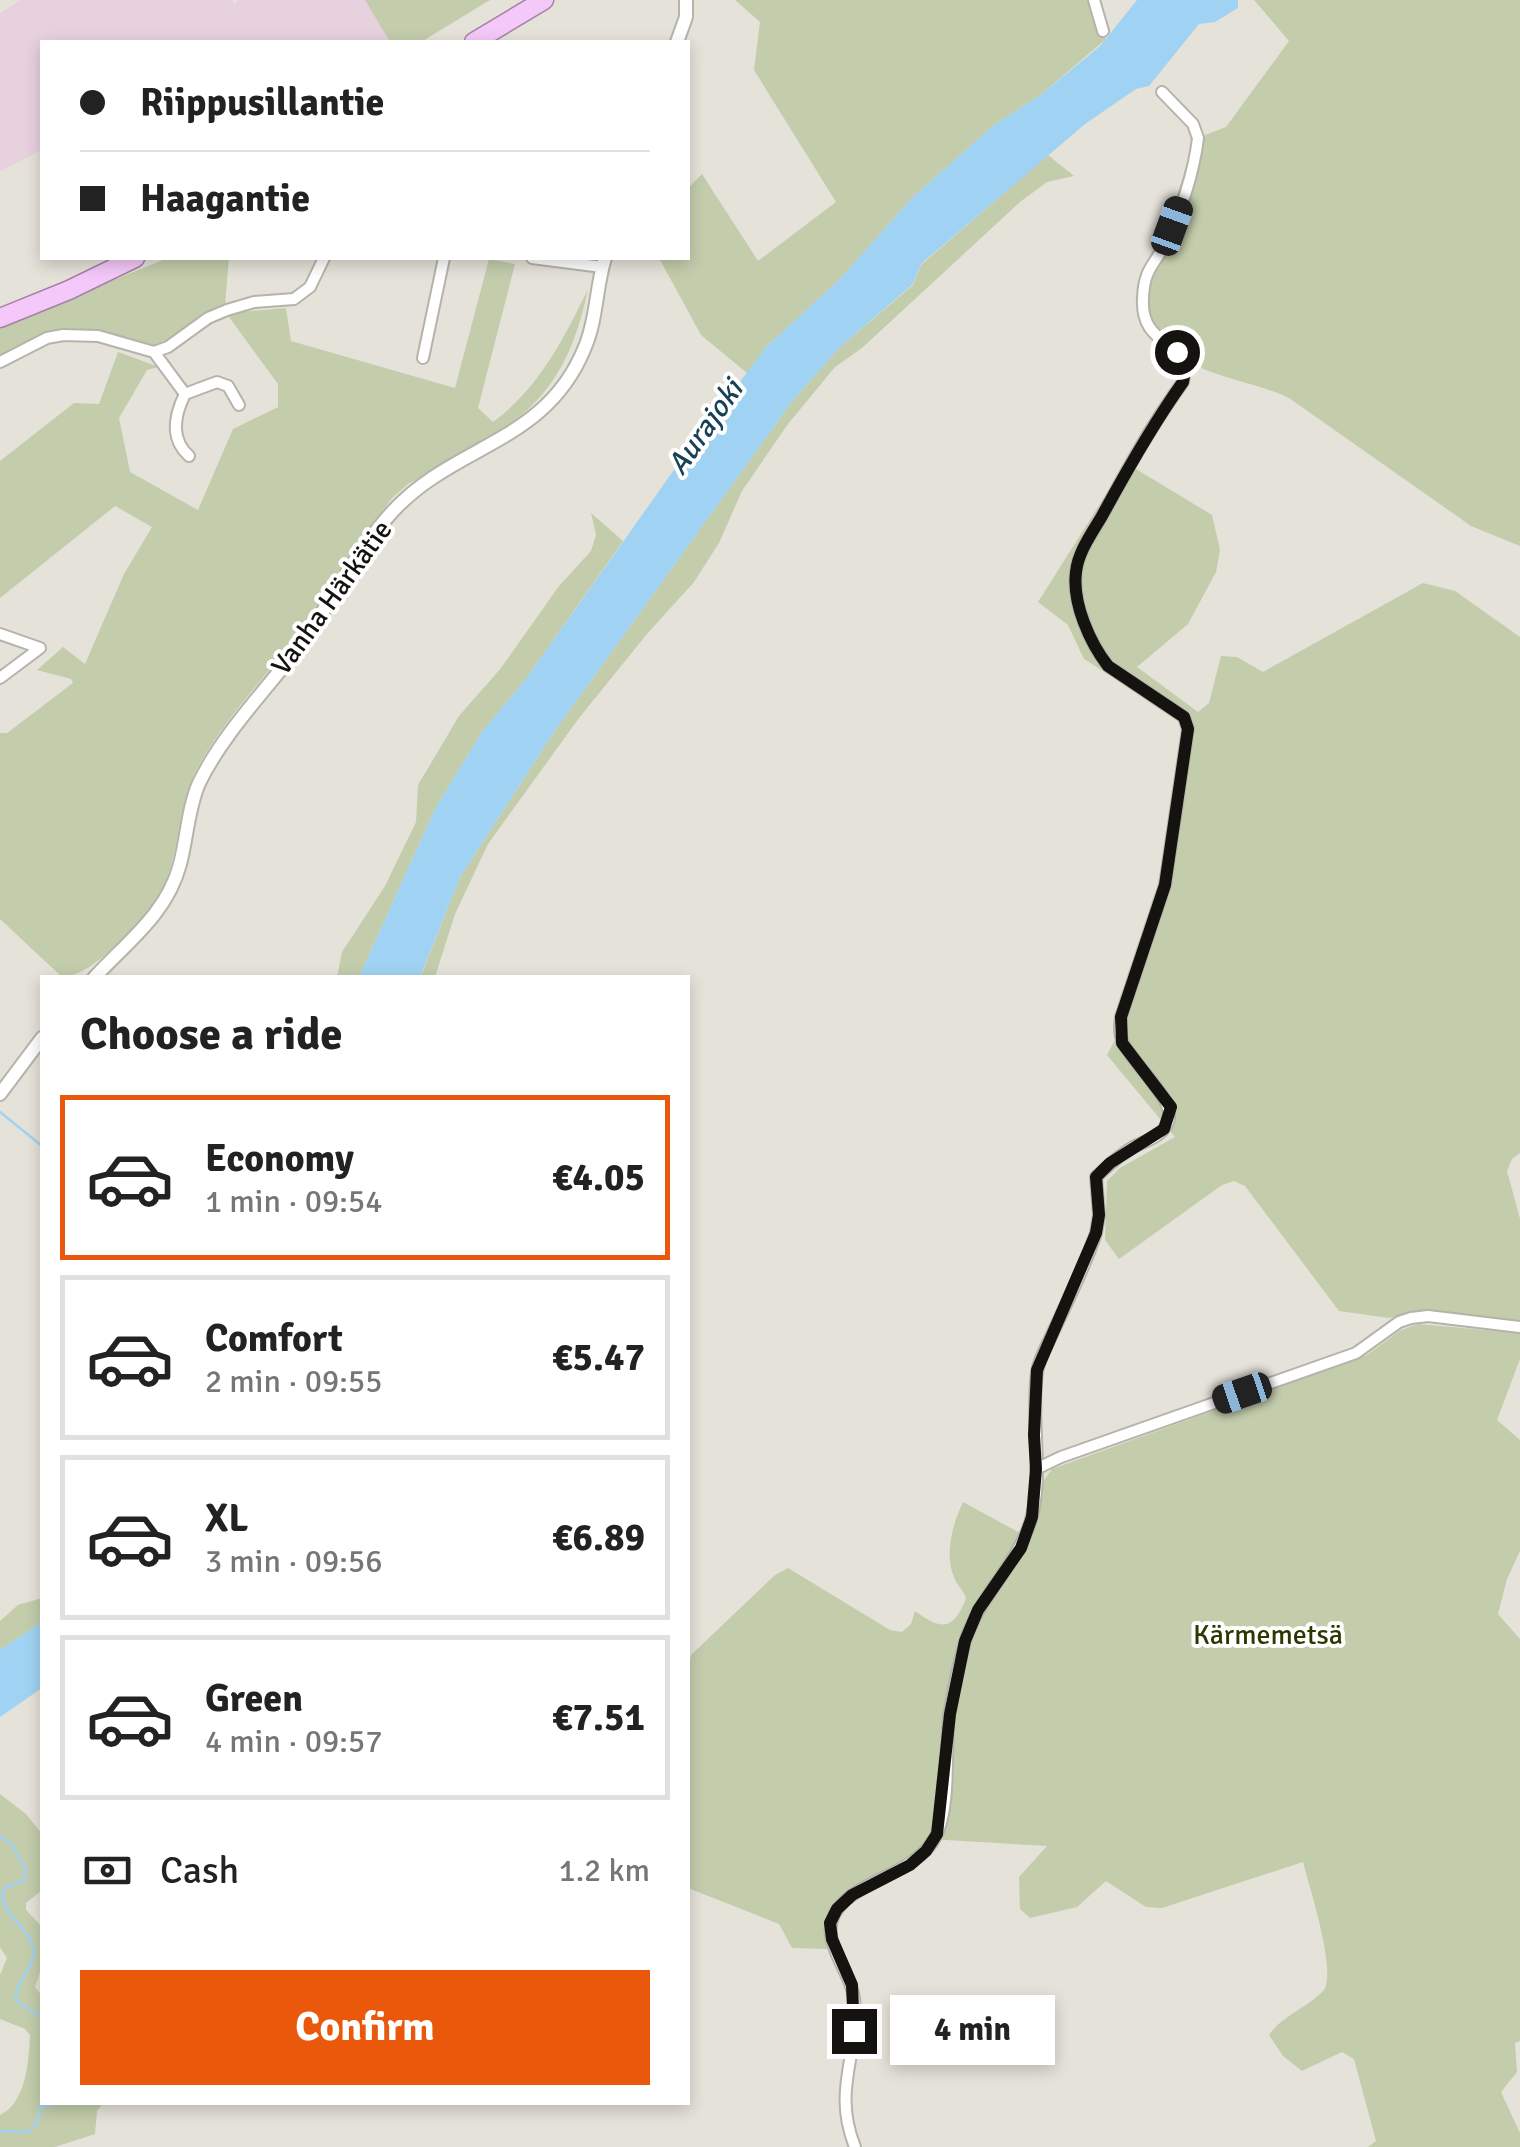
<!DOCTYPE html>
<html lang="en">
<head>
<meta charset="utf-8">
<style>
	:root { --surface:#fff; --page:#f6f6f6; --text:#222; --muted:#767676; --line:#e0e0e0; --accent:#ea580c }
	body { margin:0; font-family:Signika,sans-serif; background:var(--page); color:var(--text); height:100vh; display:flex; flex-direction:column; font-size:38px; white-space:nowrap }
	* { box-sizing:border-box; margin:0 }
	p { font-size:32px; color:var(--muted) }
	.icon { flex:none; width:55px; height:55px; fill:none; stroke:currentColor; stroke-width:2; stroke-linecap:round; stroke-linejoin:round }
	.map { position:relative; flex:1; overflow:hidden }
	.panel { position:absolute; left:40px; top:975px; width:650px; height:1130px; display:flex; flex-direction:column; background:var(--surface); border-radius:0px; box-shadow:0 5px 15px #0003 }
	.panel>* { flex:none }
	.hud { position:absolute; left:40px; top:40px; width:650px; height:220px; border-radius:0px; box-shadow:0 5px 15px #0003; display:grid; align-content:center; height:220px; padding:0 40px; background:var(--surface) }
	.end { position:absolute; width:45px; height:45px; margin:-22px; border:12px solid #141310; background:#fff; box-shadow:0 0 0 5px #fff }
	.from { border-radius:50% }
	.bubble { position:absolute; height:70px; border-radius:0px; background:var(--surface); box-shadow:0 5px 15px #0003; font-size:32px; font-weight:700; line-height:70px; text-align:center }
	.car { position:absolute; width:30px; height:60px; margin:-30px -15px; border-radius:12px; box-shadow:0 0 8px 2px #0007; background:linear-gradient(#222 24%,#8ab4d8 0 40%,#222 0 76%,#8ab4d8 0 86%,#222 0) }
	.hud b { display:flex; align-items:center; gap:35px; height:95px; font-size:38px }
	.hud b+b { border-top:2px solid var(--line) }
	.hud i { width:25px; height:25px; background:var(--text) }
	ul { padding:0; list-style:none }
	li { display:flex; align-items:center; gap:30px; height:165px; margin:0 20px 15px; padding:0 20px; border:5px solid var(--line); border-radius:0px }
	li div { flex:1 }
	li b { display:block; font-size:38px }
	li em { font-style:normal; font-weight:700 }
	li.on { border-color:var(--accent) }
	li>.icon { width:90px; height:90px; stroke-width:1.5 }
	h2 { padding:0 40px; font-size:45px; line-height:120px }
	.pay { display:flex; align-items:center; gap:25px; height:110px; padding:0 40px; font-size:38px }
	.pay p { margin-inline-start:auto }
	.button { display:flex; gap:20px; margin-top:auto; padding:20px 40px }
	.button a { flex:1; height:115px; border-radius:0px; background:var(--accent); color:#fff; font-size:40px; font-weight:700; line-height:115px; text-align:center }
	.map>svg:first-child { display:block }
	.industrial { fill:#e7d1df }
	.green { fill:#c3cdac }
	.water { fill:#a0d3f3 }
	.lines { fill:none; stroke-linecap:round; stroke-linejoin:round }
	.stream { stroke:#a0d3f3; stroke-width:2.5 }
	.minor-casing { stroke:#b6b3aa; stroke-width:14 }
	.tertiary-casing { stroke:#b6b3aa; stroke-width:16 }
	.trunk-casing { stroke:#a480a6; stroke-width:21 }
	.minor { stroke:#fff; stroke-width:10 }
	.tertiary { stroke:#fff; stroke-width:12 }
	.trunk { stroke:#f4c8f8; stroke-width:18 }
	.route { stroke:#141310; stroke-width:12 }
	.labels { text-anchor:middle; stroke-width:8; stroke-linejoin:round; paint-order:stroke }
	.street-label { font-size:28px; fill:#141310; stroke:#fff }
	.park-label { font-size:28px; fill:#2d3800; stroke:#fff }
	.water-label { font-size:30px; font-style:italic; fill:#184056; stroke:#fff }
</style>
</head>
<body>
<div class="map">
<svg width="1520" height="2147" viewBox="0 0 1520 2147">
	<rect width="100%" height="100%" fill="#e5e2d9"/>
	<polygon class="industrial" points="21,0 232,0 235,4 237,0 365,0 390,42 42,42 42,150 0,171 0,13"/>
	<g class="green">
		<polygon points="365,0 490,0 421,42 390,42"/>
		<polygon points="735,0 1090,0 1099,30 1106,39 1042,94 994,125 912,198 840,279 766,347 747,373 701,335 659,258 688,258 688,188 702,174 758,261 836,202 754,70 760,22"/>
		<path d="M1254,0H1520V546L1471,526L1289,398C1262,385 1233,381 1206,370C1189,363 1159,333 1147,317L1152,273L1195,139L1226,127L1289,41Z"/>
		<polygon points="1048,155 1074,176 1047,182 1020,202 862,348 835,367 788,424 742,491 719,543 694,582 647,634 579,718 488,844 455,914 435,977 420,978 460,877 554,732 793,400 840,347 913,285 921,265"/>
		<path d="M168,258H229L225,306C205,319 180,342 157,346C146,348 130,340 119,337C76,325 37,330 0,357V326Z"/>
		<path d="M489,259L515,264L478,408L493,422C538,389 564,339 588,289C562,413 508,426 408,484L392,498C359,541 333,588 301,631C267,675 227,716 199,765C174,807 183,862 154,902C138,926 91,977 62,977L0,919V733H7L73,683L71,679L37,670L63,647L85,664L124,574L152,527L115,506L0,598V461L74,403L99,404L118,352L159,367L147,370L119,418L130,472L198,510L233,429L278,407V384L229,317L240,312L286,308L291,341L455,388Z"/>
		<polygon points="1136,469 1212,515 1220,550 1216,572 1188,624 1137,667 1198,712 1209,703 1221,656 1237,657 1263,672 1423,583 1455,591 1520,637 1520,1153 1512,1159 1507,1171 1520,1219 1520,1322 1418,1311 1389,1318 1339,1311 1245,1186 1234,1181 1222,1185 1119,1259 1105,1240 1107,1181 1120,1168 1175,1137 1107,1055 1125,1020 1171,886 1193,728 1084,659 1068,625 1038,602 1117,477"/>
		<polygon points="591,513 623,541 528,676 482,732 436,807 359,977 337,978 342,952 385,886 416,822 418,785 459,716 501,668 559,586 591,551 596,535"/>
		<path d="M1418,1324L1520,1333V1359L1497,1420L1520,1440V1551L1507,1579L1498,1614L1520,1639V2041L1515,2043L1517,2072L1501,2092L1520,2133V2147H1368L1376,2141L1354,2059L1342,2052L1302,2071L1283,2056L1269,2035C1283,2015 1307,2008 1323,1991C1338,1974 1309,1886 1303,1862L1162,1908L1146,1907L1106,1881L1077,1907L1030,1918L1020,1909L1019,1877L1047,1846L929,1839C903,1870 832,1885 825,1925C824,1932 826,1942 827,1949L792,1948L779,1924L688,1888V1671L691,1655L775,1575L788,1568L890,1630L902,1632L911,1624L915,1611C942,1631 953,1630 966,1599C964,1590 957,1586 954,1577C944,1554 953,1523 963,1502L1031,1539L1042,1483L1052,1469L1367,1355L1401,1330Z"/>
		<polygon points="42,1598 42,1622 0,1650 0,1621 18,1605"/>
		<path d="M0,1794L26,1814L42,1834L41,1891L26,1903V1910L42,1927V1966L35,1987L42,1996V2102L103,2103L97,2111L95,2134L55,2147H0V2115C26,2103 29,2061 30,2035L25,2029L0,2019V1975L7,1958L0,1947Z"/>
	</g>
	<g class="water">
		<polygon points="1137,0 1238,0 1238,8 1215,22 1199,24 1149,86 1136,89 1085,124 921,264 913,284 840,347 793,400 554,732 460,877 420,977 359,977 436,807 482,732 528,676 676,467 766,347 840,279 912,198 994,125 1042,94 1100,46"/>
		<polygon points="42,1622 42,1688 0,1717 0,1650"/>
	</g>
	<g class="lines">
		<g class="stream">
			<polyline points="0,1112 42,1146"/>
			<path d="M0,1837L11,1843L26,1870L24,1880L5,1888L2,1895C6,1920 31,1929 33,1949C36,1968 14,1982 16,2001L42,2017"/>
			<polyline points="0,2131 29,2132 38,2121 40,2107 65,2102"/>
		</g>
		<g class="minor-casing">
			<g id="minor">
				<polyline points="1094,0 1103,31"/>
				<polyline points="532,258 602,267"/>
				<polyline points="154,352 185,394"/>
				<polyline points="423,358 444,258"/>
				<polyline points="0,362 47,338 63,335 98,336 154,352 168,347 208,318 227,310 254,302 294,299 310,287 324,258"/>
				<path d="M189,456C170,439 174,416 185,394L217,382L228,386L239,405"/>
				<polyline points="0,634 40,648 0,678"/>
				<polyline points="1036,1469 1061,1457 1356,1353 1399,1322 1411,1318 1428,1316 1520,1327"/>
				<path d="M855,2147C831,2087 861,2054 854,1998C851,1973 824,1945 832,1920C845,1880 915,1878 936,1836C951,1806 945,1750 949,1716C953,1692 958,1665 965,1642C978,1598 1015,1567 1030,1523C1045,1476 1030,1421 1037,1372C1039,1358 1048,1344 1054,1330C1069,1298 1085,1267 1096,1233L1099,1215L1096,1177C1108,1166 1119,1155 1133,1147C1145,1141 1159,1138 1166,1126C1182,1102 1131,1065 1122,1040C1119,1032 1120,1025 1121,1017L1165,885L1188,729L1184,717L1108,666C1090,643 1072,603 1076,572C1078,552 1092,533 1102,516C1127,470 1152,424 1183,382C1191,337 1140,350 1143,298C1144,268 1155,265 1166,242C1181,212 1194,172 1198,138L1193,124L1162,92"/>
			</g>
		</g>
		<g class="tertiary-casing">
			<g id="tertiary">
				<polyline points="677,42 686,17 686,0"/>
				<path d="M94,978C127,942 167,914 180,864C187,838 188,808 199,783C225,730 268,689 302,642C333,600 358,549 393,511C456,443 546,444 585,347C597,319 596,286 605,258"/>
				<polyline points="0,1094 42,1038"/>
			</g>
		</g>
		<g class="trunk-casing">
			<g id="trunk">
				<polyline points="474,42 544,0"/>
				<polyline points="0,318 69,290 135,258"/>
			</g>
		</g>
		<use href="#minor" class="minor"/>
		<use href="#tertiary" class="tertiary"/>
		<use href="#trunk" class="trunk"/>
	</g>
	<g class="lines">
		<path class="route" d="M854,2031L852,1985L832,1939L830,1923L837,1909L852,1895L910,1865L926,1851L937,1834L950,1714L965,1641L978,1610L1021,1548L1032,1517L1036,1469L1034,1435L1037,1370L1096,1233L1099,1215L1096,1177L1110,1163L1164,1129L1171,1107L1122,1043L1121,1017L1165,885L1188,729L1184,717L1108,666C1090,643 1072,603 1076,572C1078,552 1092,533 1102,516C1127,470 1153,424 1183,382L1185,370L1177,352"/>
	</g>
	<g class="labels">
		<g class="street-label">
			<text transform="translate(331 597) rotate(-54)" y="10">Vanha Härkätie</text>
		</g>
		<g class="park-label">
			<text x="1268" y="1644">Kärmemetsä</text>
		</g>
		<g class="water-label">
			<text transform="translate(705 427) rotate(-55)" y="10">Aurajoki</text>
		</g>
	</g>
</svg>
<i class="end from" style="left:1177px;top:352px"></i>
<i class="end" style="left:854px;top:2031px"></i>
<div class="bubble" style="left:890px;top:1995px;width:165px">4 min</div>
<i class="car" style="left:1172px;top:226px;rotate:20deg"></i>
<i class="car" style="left:1242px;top:1393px;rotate:251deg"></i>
<div class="hud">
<b><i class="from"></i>Riippusillantie</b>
<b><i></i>Haagantie</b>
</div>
<section class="panel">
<h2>Choose a ride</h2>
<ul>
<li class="on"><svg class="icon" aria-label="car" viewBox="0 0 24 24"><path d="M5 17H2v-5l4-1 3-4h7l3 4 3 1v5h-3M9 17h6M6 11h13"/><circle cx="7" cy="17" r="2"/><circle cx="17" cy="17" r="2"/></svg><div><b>Economy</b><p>1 min · 09:54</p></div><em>€4.05</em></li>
<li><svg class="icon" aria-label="car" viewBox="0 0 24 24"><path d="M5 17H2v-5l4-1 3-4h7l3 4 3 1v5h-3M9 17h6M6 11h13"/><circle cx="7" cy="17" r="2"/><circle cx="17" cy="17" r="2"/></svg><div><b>Comfort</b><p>2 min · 09:55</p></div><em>€5.47</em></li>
<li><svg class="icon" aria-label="car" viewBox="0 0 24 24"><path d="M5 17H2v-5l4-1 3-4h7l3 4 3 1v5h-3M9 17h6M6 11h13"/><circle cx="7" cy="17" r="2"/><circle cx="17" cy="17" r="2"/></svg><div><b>XL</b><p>3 min · 09:56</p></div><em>€6.89</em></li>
<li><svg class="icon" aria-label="car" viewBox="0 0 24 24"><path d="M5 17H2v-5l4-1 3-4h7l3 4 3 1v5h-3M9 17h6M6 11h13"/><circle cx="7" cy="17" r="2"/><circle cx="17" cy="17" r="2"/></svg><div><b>Green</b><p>4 min · 09:57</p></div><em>€7.51</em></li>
</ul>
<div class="pay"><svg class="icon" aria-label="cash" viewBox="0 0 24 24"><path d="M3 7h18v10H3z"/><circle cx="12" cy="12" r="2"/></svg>Cash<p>1.2 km</p></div>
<div class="button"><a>Confirm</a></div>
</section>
</div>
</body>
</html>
